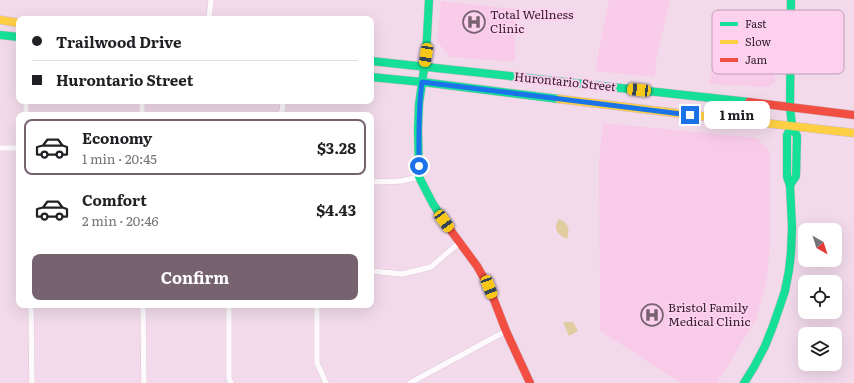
<!DOCTYPE html>
<html lang="en">
<head>
<meta charset="utf-8">
<style>
	:root { --surface:#fff; --page:#f6f6f6; --text:#202124; --muted:#757577; --line:#e0e0e0; --accent:#776270 }
	body { margin:0; font-family:Literata,serif; background:var(--page); color:var(--text); height:100vh; display:flex; flex-direction:column; font-size:15px; white-space:nowrap }
	* { box-sizing:border-box; margin:0 }
	p { font-size:13px; color:var(--muted) }
	.icon { flex:none; width:22px; height:22px; fill:none; stroke:currentColor; stroke-width:2; stroke-linecap:round; stroke-linejoin:round }
	.map { position:relative; flex:1; overflow:hidden }
	.details { position:absolute; left:16px; top:112px; width:358px; height:196px; display:flex; flex-direction:column; background:var(--surface); border-radius:8px; box-shadow:0 4px 16px #0002 }
	.details>* { flex:none }
	.guide { position:absolute; left:16px; top:16px; width:358px; height:88px; border-radius:8px; box-shadow:0 4px 16px #0002; display:grid; align-content:center; height:88px; padding:0 16px; background:var(--surface) }
	.needle { width:26px; rotate:141deg }
	.buttons { position:absolute; left:798px; top:223px; display:grid; gap:8px }
	.buttons a { display:grid; place-items:center; width:44px; height:44px; border-radius:8px; background:var(--surface); box-shadow:0 4px 16px #0002; font-size:20px }
	.end { position:absolute; width:18px; height:18px; margin:-9px; border:5px solid #1a73e8; background:#fff; box-shadow:0 0 0 2px #fff }
	.from { border-radius:50% }
	.bubble { position:absolute; height:28px; border-radius:8px; background:var(--surface); box-shadow:0 4px 16px #0002; font-size:13px; font-weight:700; line-height:28px; text-align:center }
	.car { position:absolute; width:12px; height:24px; margin:-12px -6px; border-radius:5px; box-shadow:0 0 3px 1px #0007; background:linear-gradient(#f5c518 24%,#345 0 40%,#f5c518 0 76%,#345 0 86%,#f5c518 0) }
	.guide b { display:flex; align-items:center; gap:14px; height:38px; font-size:15px }
	.guide b+b { border-top:1px solid var(--line) }
	.guide i { width:10px; height:10px; background:var(--text) }
	ul { padding:7px 0 0; list-style:none }
	li { display:flex; align-items:center; gap:12px; height:56px; margin:0 8px 6px; padding:0 8px; border:2px solid transparent; border-radius:8px }
	li div { flex:1 }
	li b { display:block; font-size:15px }
	li em { font-style:normal; font-weight:700 }
	li.current { border-color:var(--accent) }
	li>.icon { width:36px; height:36px; stroke-width:1.5 }
	.button { display:flex; gap:8px; margin-top:auto; padding:8px 16px }
	.button a { flex:1; height:46px; border-radius:8px; background:var(--accent); color:#fff; font-size:16px; font-weight:700; line-height:46px; text-align:center }
	.map>svg:first-child { display:block }
	.built { fill:#f8cbe9 }
	.green { fill:#e1cca0 }
	.lines { fill:none; stroke-linecap:round; stroke-linejoin:round }
	.street-casing { stroke:#ceb8c7; stroke-width:6 }
	.fast-casing { stroke:#ceb8c7; stroke-width:9 }
	.slow-casing { stroke:#ceb8c7; stroke-width:9 }
	.jam-casing { stroke:#ceb8c7; stroke-width:9 }
	.street { stroke:#fdf9fc; stroke-width:5.5 }
	.fast { stroke:#16e098; stroke-width:8 }
	.slow { stroke:#ffcf43; stroke-width:8 }
	.jam { stroke:#f24e42; stroke-width:8 }
	.route { stroke:#1a73e8; stroke-width:5 }
	.labels { text-anchor:middle; stroke-width:3.5; stroke-linejoin:round; paint-order:stroke }
	.poi-label { font-size:12px; fill:#35212f; stroke:#fdd0ee; text-anchor:start }
	.street-label { font-size:12px; fill:#35212f; stroke:#fdd0ee }
	.key { fill:#fdd0ee; stroke:#c19cb5; stroke-width:1 }
	.key-label { font-size:11px; fill:#35212f }
</style>
</head>
<body>
<div class="map">
<svg width="854" height="383" viewBox="0 0 854 383">
	<rect width="100%" height="100%" fill="#f2daea"/>
	<g class="built">
		<polygon points="609,0 670,0 656,61 655,77 595,71"/>
		<polygon points="441,1 515,9 515,62 450,57 437,41"/>
		<polygon points="723,14 770,16 775,83 768,87 709,84"/>
		<polygon points="603,123 757,138 770,151 770,241 767,280 756,320 717,383 681,383 600,331 599,161"/>
	</g>
	<g class="green">
		<path d="M559,219C569,223 570,229 567,239C558,235 552,229 559,219Z"/>
		<polygon points="563,322 573,322 578,331 569,336"/>
	</g>
	<g class="lines">
		<g class="street-casing">
			<g id="street">
				<polyline points="209,19 211,0"/>
				<polyline points="142,101 142,115"/>
				<polyline points="26,115 26,101"/>
				<polyline points="281,115 283,106 281,101"/>
				<polyline points="0,148 19,148"/>
				<polyline points="371,182 401,181 419,177"/>
				<polyline points="371,271 402,274 431,267 460,242"/>
				<polyline points="31,305 32,383"/>
				<polyline points="143,305 144,383"/>
				<polyline points="229,305 229,378 231,383"/>
				<polyline points="317,305 317,363 326,383"/>
				<polyline points="410,383 506,331"/>
			</g>
		</g>
		<g class="fast-casing">
			<g id="fast">
				<polyline points="429,0 426,55 419,104 418,129 419,177 433,204 449,228"/>
				<polyline points="0,35 19,37"/>
				<polyline points="371,61 749,102"/>
				<polyline points="371,77 422,82 559,99"/>
				<polyline points="790,185 796,176 797,136 792,126 790,107 791,0"/>
				<polyline points="744,383 754,367 765,346 773,326 785,291 789,270 791,252 792,227 790,185 787,177 787,135 792,126"/>
			</g>
		</g>
		<g class="slow-casing">
			<g id="slow">
				<polyline points="0,20 19,23"/>
				<polyline points="559,99 701,116 854,133"/>
			</g>
		</g>
		<g class="jam-casing">
			<g id="jam">
				<polyline points="749,102 854,115"/>
				<polyline points="449,228 477,266 489,287 506,331 530,383"/>
			</g>
		</g>
		<use href="#street" class="street"/>
		<use href="#fast" class="fast"/>
		<use href="#slow" class="slow"/>
		<use href="#jam" class="jam"/>
	</g>
	<g class="lines">
		<path class="route" d="M419,166C419,137 418,110 422,82L690,115"/>
	</g>
	<defs>
		<g id="hospital-ring" transform="scale(1.15)"><circle r="9.5" fill="#fdd0ee" stroke="#776270" stroke-width="1.5"/><path d="M-5-5h3v3.5h4V-5h3V5h-3V1.5h-4V5h-3Z" fill="#776270"/></g>
	</defs>
	<g fill-rule="evenodd">
		<use href="#hospital-ring" x="474" y="22"/>
		<use href="#hospital-ring" x="652" y="315"/>
	</g>
	<g class="labels">
		<g class="poi-label">
			<text x="490" y="19">Total Wellness<tspan x="490" dy="14">Clinic</tspan></text>
			<text x="668" y="312">Bristol Family<tspan x="668" dy="14">Medical Clinic</tspan></text>
		</g>
		<g class="street-label">
			<text transform="translate(565 82) rotate(6)" y="4">Hurontario Street</text>
		</g>
	</g>
	<rect x="712" y="10" width="132" height="64" rx="6" class="key"/>
	<rect x="720" y="22" width="18" height="4" fill="#16e098"/>
	<rect x="720" y="40" width="18" height="4" fill="#ffcf43"/>
	<rect x="720" y="58" width="18" height="4" fill="#f24e42"/>
	<g class="key-label">
		<text x="745" y="28">Fast</text>
		<text x="745" y="46">Slow</text>
		<text x="745" y="64">Jam</text>
	</g>
</svg>
<div class="buttons">
<a><svg class="needle" viewBox="-14 -14 28 28"><path d="M0-13l5 13h-10z" fill="#e53935"/><path d="M0 13l5-13h-10z" fill="#757577"/></svg></a>
<a><svg class="icon" aria-label="locate" viewBox="0 0 24 24"><circle cx="12" cy="12" r="6"/><path d="M12 2v4M12 18v4M2 12h4M18 12h4"/></svg></a>
<a><svg class="icon" aria-label="layers" viewBox="0 0 24 24"><path d="M12 4l9 5-9 5-9-5zM3 14l9 5 9-5"/></svg></a>
</div>
<i class="end from" style="left:419px;top:166px"></i>
<i class="end" style="left:690px;top:115px"></i>
<div class="bubble" style="left:704px;top:101px;width:66px">1 min</div>
<i class="car" style="left:426px;top:55px;rotate:189deg"></i>
<i class="car" style="left:639px;top:90px;rotate:276deg"></i>
<i class="car" style="left:444px;top:221px;rotate:144deg"></i>
<i class="car" style="left:489px;top:287px;rotate:159deg"></i>
<div class="guide">
<b><i class="from"></i>Trailwood Drive</b>
<b><i></i>Hurontario Street</b>
</div>
<section class="details">
<ul>
<li class="current"><svg class="icon" aria-label="car" viewBox="0 0 24 24"><path d="M5 17H2v-5l4-1 3-4h7l3 4 3 1v5h-3M9 17h6M6 11h13"/><circle cx="7" cy="17" r="2"/><circle cx="17" cy="17" r="2"/></svg><div><b>Economy</b><p>1 min · 20:45</p></div><em>$3.28</em></li>
<li><svg class="icon" aria-label="car" viewBox="0 0 24 24"><path d="M5 17H2v-5l4-1 3-4h7l3 4 3 1v5h-3M9 17h6M6 11h13"/><circle cx="7" cy="17" r="2"/><circle cx="17" cy="17" r="2"/></svg><div><b>Comfort</b><p>2 min · 20:46</p></div><em>$4.43</em></li>
</ul>
<div class="button"><a>Confirm</a></div>
</section>
</div>
</body>
</html>
